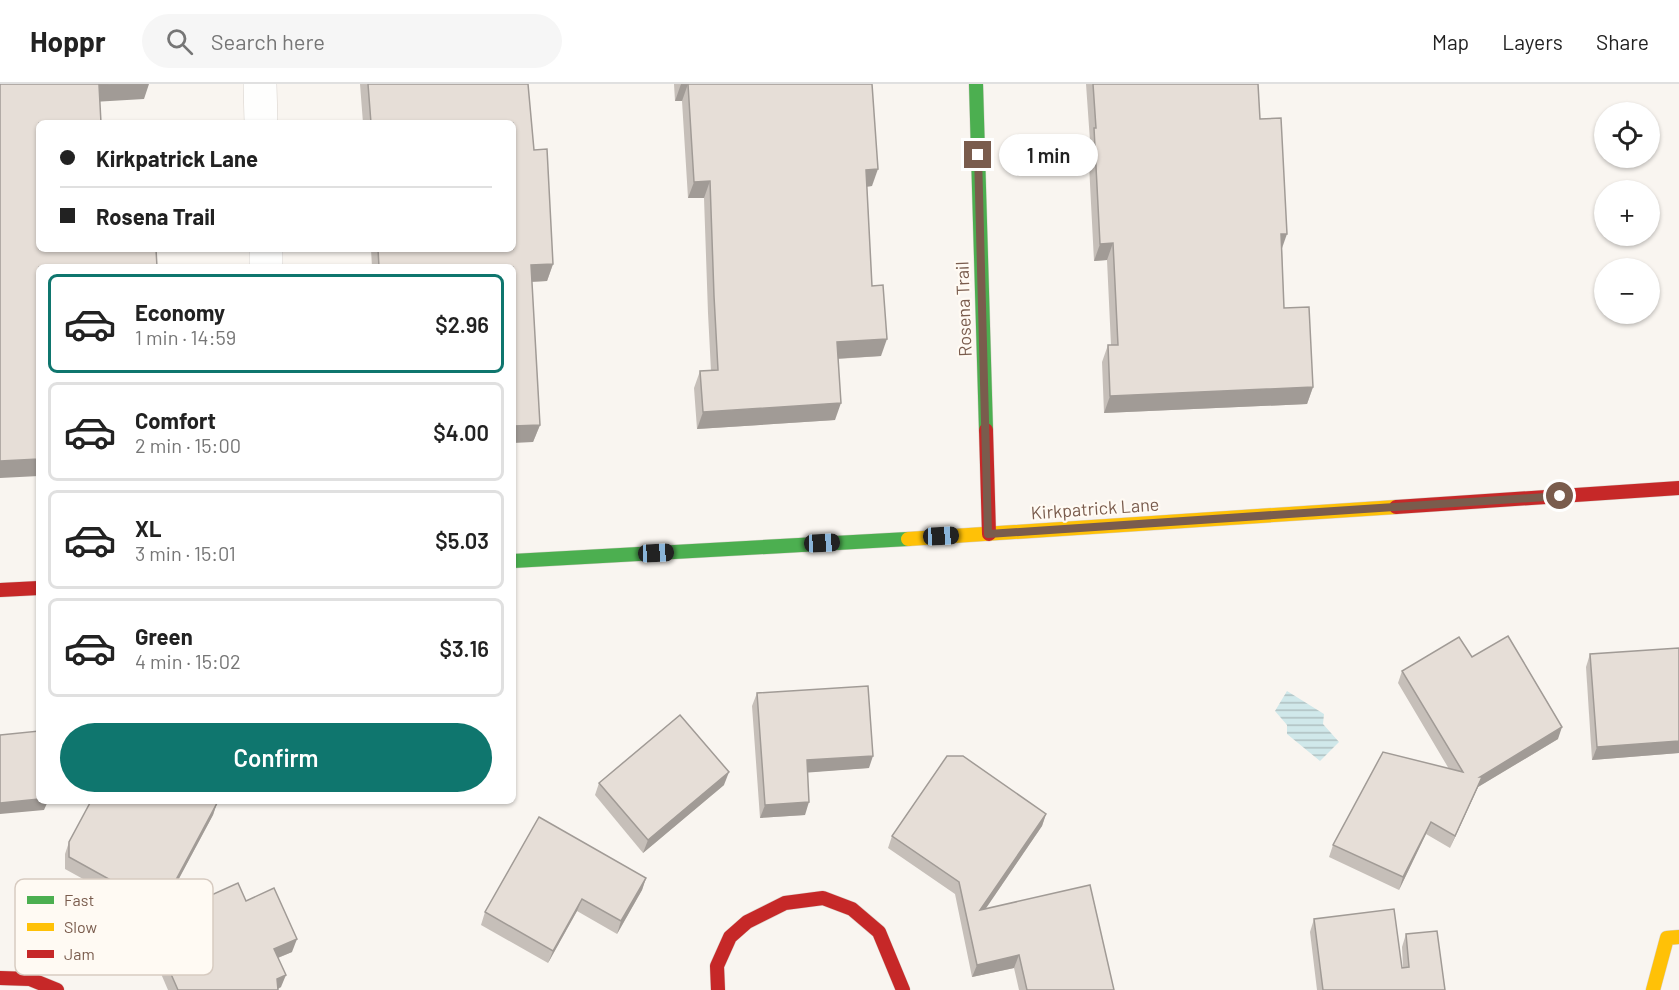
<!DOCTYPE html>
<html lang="en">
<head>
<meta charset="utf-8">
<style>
	:root { --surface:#fff; --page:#f6f6f6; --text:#222; --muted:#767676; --line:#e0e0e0; --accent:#0f766e }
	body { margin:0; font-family:Barlow,sans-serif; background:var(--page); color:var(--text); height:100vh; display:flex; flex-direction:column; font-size:22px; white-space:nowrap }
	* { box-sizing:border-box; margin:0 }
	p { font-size:20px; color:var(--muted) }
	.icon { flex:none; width:33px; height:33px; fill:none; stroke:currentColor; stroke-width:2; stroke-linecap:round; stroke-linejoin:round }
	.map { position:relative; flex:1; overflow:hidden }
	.side { position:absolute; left:36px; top:180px; width:480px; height:540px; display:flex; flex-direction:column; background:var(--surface); border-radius:9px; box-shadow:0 2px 4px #0004 }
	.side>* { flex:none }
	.guide { position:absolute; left:36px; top:36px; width:480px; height:132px; border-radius:9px; box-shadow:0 2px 4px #0004; display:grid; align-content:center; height:132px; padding:0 24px; background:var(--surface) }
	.controls { position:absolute; left:1594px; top:18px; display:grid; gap:12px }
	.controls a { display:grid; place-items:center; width:66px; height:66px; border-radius:50%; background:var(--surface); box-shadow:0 2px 4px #0004; font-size:30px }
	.end { position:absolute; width:27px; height:27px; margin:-14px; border:8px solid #7a5c4d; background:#fff; box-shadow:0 0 0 3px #fff }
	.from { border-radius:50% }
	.bubble { position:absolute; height:42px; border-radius:21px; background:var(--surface); box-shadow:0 2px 4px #0004; font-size:20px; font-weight:600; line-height:42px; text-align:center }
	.car { position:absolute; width:18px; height:36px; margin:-18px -9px; border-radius:8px; box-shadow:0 0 4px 2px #0007; background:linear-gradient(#222 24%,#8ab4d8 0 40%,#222 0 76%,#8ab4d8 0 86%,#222 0) }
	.guide b { display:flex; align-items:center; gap:21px; height:57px; font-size:22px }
	.guide b+b { border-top:2px solid var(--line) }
	.guide i { width:15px; height:15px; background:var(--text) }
	ul { padding:10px 0 0; list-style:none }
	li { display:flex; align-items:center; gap:18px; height:99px; margin:0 12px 9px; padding:0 12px; border:3px solid var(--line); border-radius:9px }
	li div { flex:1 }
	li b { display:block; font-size:22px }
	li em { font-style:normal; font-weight:600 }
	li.active { border-color:var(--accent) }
	li>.icon { width:54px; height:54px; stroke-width:1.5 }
	.button { display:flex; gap:12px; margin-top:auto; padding:12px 24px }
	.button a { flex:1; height:69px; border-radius:36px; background:var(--accent); color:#fff; font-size:24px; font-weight:600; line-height:69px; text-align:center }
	header { display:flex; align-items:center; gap:36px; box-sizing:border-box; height:84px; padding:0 30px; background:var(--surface); border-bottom:2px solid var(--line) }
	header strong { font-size:28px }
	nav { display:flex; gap:33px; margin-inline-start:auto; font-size:21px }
	.search { width:420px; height:54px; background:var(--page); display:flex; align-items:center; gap:15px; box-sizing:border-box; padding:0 21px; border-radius:33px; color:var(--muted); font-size:22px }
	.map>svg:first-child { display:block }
	.water { fill:url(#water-rules) }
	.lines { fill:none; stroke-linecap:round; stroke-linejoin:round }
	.street-casing { stroke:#d7d1cb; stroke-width:34 }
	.fast-casing { stroke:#d9d2cb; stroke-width:15 }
	.slow-casing { stroke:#d9d2cb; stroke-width:15 }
	.jam-casing { stroke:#d9d2cb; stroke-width:15 }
	.street { stroke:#fefefd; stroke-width:33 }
	.fast { stroke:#4caf50; stroke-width:14 }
	.slow { stroke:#ffc107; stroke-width:14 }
	.jam { stroke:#c62828; stroke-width:14 }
	.wall { fill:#c6bfb9 }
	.shaded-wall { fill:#a19b96 }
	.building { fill:#e6ded7; stroke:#a19b96; stroke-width:1.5 }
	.route { stroke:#7a5c4d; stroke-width:8 }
	.labels { text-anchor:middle; stroke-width:4.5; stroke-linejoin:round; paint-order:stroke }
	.street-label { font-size:18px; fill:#7a5c4d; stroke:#fffaf3 }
	.key { fill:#fffaf3; stroke:#d7cbc1; stroke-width:1.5 }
	.key-label { font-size:16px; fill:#7a5c4d }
</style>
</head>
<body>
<header>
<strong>Hoppr</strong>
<div class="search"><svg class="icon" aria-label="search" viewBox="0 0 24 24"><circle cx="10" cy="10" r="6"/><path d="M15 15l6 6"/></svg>Search here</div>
<nav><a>Map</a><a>Layers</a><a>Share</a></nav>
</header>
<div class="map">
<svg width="1679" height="906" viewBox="0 0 1679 906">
	<defs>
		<pattern id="water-rules" width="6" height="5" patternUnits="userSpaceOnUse" patternTransform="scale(1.5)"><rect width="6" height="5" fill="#d0e8ea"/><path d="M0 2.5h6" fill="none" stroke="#aebfc0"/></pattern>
	</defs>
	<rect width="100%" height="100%" fill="#f9f5f0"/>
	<polygon class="water" points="1287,607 1324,630 1323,640 1339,658 1320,677 1287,650 1287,641 1275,627"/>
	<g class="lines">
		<g class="street-casing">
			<g id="street">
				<polyline points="260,0 261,39"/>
				<polyline points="266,165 266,183"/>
			</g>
		</g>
		<g class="fast-casing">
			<g id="fast">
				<polyline points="976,0 986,346"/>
				<polyline points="513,477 908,455"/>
			</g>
		</g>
		<g class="slow-casing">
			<g id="slow">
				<polyline points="908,455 1396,423"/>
				<polyline points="1653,906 1667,854 1679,853"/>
			</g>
		</g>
		<g class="jam-casing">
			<g id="jam">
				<polyline points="986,346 989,450"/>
				<polyline points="1396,423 1679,404"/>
				<polyline points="0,506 39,504"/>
				<polyline points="0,894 30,895 57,906"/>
				<polyline points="718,906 717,882 730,853 747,838 785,819 823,814 852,825 879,848 903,906"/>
			</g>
		</g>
		<use href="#street" class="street"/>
		<use href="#fast" class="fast"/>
		<use href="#slow" class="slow"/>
		<use href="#jam" class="jam"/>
	</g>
	<g class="wall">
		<polygon points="360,0 528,0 534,66 553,180 547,197 532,198 540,341 533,358 513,183 372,183 371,165 513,165 513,39 363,39"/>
		<polygon points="674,0 872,0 872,102 867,103 872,202 881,272 838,275 835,336 697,345 694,304 700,287 711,287 708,229 704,114 688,114 682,17 675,17"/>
		<polygon points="1086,0 1258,0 1260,35 1282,165 1284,224 1313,303 1307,320 1104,329 1102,278 1108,261 1111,261 1107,176 1094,177 1088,61 1090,57"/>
		<polygon points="1679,564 1679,669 1592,676 1586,583 1590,570"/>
		<polygon points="1472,573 1558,655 1478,703 1450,764 1426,750 1399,806 1329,773 1333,761 1449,685 1398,599 1402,587"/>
		<polygon points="757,609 869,684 807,688 805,731 760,734 752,622"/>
		<polygon points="599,699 724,701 643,769 595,711"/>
		<polygon points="217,719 213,731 157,835 246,817 292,868 278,874 281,903 278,905 278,906 168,906 132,822 65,785 65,770 69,758"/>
		<polygon points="1046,730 1042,742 985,825 1114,906 1019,906 1014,884 972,893 955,810 888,764 892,752"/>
		<polygon points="646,794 642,806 617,850 577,827 548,879 481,841 485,828"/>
		<polygon points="1314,835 1402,884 1403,884 1402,863 1406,850 1445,906 1317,906 1310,848"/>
	</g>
	<g class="shaded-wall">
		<polygon points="111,0 149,0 144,15 93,18 99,1"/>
		<polygon points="681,0 688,0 682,17 675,17"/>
		<polygon points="878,85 872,102 860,103 866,86"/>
		<polygon points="710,97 704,114 688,114 694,98"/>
		<polygon points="1281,150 1287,150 1281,167"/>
		<polygon points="1113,159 1107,176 1094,177 1100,160"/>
		<polygon points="553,180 547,197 525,198 531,181"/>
		<polygon points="887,255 881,272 831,275 837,258"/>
		<polygon points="1313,303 1307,320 1104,329 1110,312"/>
		<polygon points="841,319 835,336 697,345 703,328"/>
		<polygon points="540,341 533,358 513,359 513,342"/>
		<polygon points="39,375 39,392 0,394 0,377"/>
		<polygon points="1562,643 1558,655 1478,703 1450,764 1480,693"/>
		<polygon points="1679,657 1679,669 1592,676 1597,663"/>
		<polygon points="873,672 869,684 802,689 807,676"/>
		<polygon points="729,688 724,701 643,769 648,756"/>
		<polygon points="39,715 39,717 48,717 44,726 0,730 0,719"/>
		<polygon points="809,718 805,731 760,734 765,721"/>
		<polygon points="217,719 213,731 152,845 154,837"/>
		<polygon points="1046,730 1042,742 976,839 980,826"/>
		<polygon points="1431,738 1426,750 1399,806 1403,793"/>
		<polygon points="646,794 642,806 617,850 621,837"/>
		<polygon points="582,815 577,827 548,879 553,867"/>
		<polygon points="297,855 292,868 270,877 274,865"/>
		<polygon points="1019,871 1014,884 972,893 977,881"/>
		<polygon points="286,891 281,903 275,906 277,895"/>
	</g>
	<g class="building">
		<polygon points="0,0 111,0 99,1 101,39 39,39 39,165 156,165 157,183 39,183 39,375 0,377"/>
		<polygon points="368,0 528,0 534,66 547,65 553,180 531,181 540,341 513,342 513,183 379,183 378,165 513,165 513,39 371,39"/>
		<polygon points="681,0 872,0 878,85 866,86 872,202 883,201 887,255 837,258 841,319 703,328 700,287 718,286 714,212 710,97 694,98 688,0"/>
		<polygon points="1093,0 1258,0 1260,35 1281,34 1287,150 1281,150 1284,224 1309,223 1313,303 1110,312 1108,261 1118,261 1113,159 1100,160 1094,44 1096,44"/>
		<polygon points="1508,552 1562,643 1480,693 1482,693 1455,752 1431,738 1403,793 1333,761 1383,668 1463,688 1402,587 1459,553 1472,573"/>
		<polygon points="1679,564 1679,657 1597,663 1590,570"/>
		<polygon points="868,602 873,672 807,676 809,718 765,721 757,609"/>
		<polygon points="680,631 729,688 648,756 599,699"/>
		<polygon points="39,647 39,715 0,719 0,651"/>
		<polygon points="947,672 963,672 1046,730 980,826 1090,801 1114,906 1027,906 1019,871 977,881 959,798 892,752"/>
		<polygon points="91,717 213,717 217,719 154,837 238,799 246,817 274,804 297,855 274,865 286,891 277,895 278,906 178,906 136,810 69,773 69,758"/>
		<polygon points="539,733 646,794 621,837 582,815 553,867 485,828"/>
		<polygon points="1394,825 1402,884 1409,883 1406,850 1437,847 1445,906 1323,906 1314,835"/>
	</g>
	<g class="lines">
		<polyline class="route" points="978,71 988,450 1560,412"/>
	</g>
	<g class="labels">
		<g class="street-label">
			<text transform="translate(964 225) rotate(-92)" y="6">Rosena Trail</text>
			<text transform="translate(1095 425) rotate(-4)" y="6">Kirkpatrick Lane</text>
		</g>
	</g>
	<rect x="15" y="795" width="198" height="96" rx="9" class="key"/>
	<rect x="27" y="812" width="27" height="8" fill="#4caf50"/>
	<rect x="27" y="839" width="27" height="8" fill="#ffc107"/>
	<rect x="27" y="866" width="27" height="8" fill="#c62828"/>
	<g class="key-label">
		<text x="64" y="822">Fast</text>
		<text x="64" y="849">Slow</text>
		<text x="64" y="876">Jam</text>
	</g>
</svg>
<div class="controls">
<a><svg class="icon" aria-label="locate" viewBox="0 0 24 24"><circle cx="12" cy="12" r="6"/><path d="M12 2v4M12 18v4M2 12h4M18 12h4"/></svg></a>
<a>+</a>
<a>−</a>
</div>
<i class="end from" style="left:1560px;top:412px"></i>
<i class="end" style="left:978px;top:71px"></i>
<div class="bubble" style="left:999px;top:50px;width:99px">1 min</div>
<i class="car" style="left:941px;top:452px;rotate:87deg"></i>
<i class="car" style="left:822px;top:459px;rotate:87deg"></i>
<i class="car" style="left:656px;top:469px;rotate:87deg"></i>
<div class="guide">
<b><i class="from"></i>Kirkpatrick Lane</b>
<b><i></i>Rosena Trail</b>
</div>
<section class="side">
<ul>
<li class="active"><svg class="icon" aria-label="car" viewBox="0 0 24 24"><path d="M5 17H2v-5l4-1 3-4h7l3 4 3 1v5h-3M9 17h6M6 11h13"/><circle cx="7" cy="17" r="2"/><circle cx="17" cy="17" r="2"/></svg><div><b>Economy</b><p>1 min · 14:59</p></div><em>$2.96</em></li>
<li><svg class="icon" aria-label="car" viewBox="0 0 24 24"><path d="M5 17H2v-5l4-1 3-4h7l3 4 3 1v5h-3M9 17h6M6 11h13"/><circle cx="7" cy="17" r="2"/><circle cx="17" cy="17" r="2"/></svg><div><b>Comfort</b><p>2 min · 15:00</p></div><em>$4.00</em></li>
<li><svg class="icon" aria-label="car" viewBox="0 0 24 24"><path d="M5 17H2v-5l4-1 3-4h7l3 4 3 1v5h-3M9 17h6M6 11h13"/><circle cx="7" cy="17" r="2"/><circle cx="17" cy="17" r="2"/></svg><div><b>XL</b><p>3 min · 15:01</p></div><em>$5.03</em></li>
<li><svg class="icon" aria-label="car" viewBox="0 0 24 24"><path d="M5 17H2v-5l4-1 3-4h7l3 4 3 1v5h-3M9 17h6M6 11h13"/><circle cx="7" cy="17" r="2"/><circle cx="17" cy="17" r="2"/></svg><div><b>Green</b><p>4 min · 15:02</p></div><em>$3.16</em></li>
</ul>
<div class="button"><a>Confirm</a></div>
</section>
</div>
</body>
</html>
